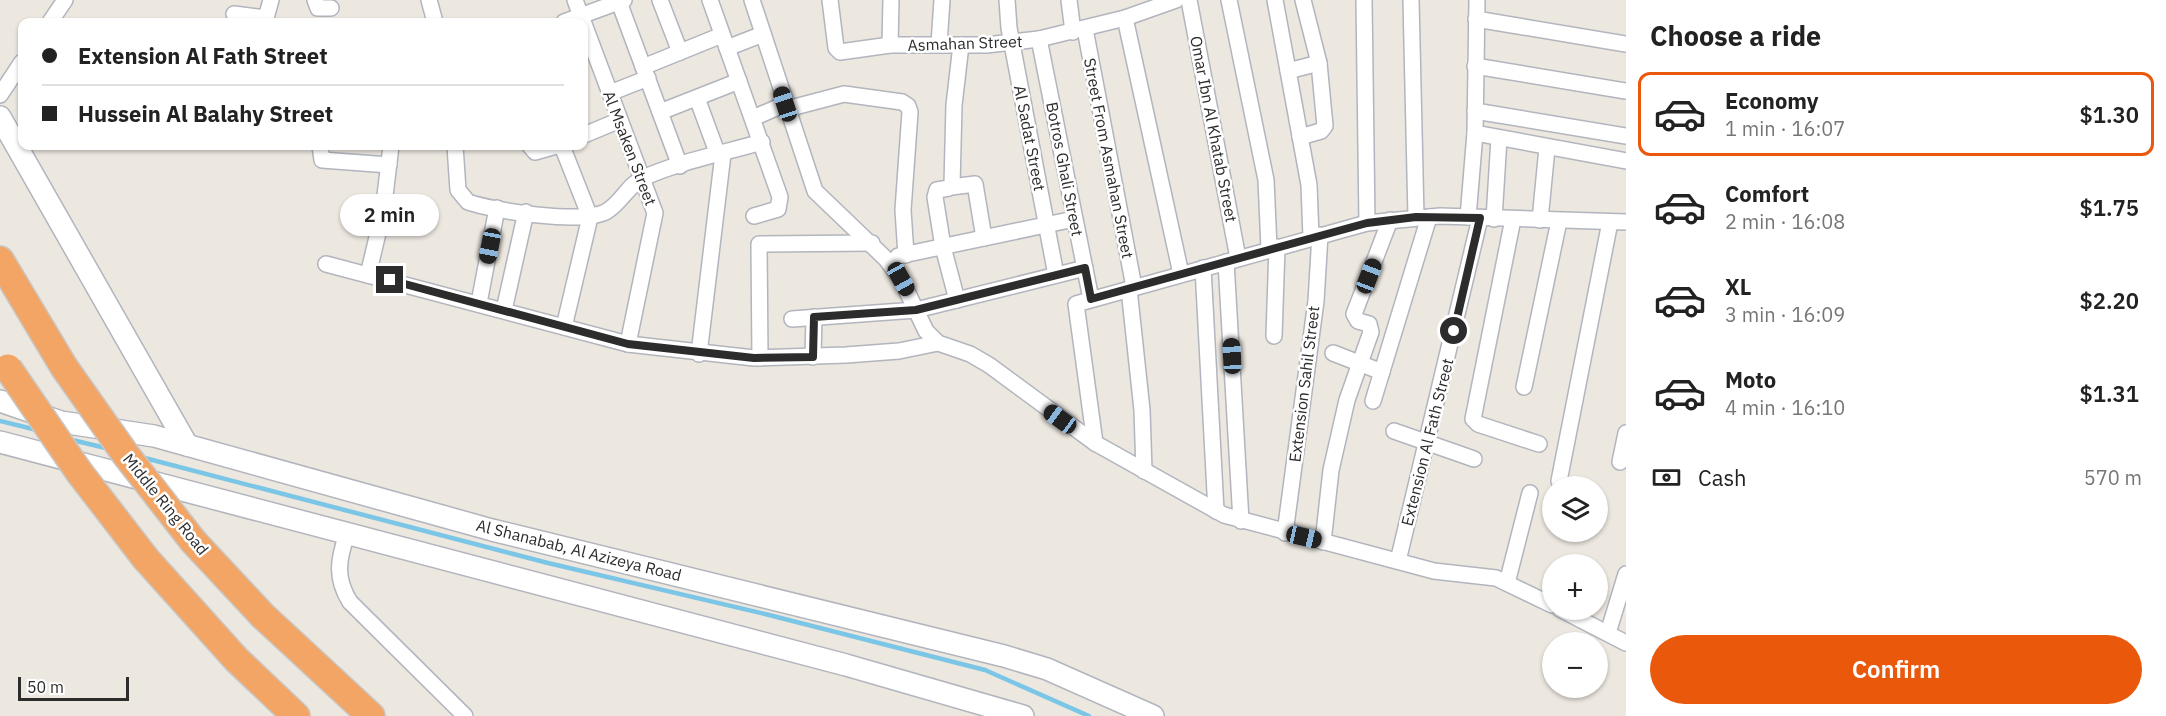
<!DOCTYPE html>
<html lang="en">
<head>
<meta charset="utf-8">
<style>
	:root { --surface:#fff; --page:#f2f2f2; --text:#222; --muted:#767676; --line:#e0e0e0; --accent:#ea580c }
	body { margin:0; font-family:"IBM Plex Sans",sans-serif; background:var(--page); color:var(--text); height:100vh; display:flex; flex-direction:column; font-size:22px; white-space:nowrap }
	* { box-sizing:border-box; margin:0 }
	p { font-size:20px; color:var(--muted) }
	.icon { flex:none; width:33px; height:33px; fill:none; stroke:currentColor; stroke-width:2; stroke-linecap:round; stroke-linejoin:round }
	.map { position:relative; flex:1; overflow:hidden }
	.panel { display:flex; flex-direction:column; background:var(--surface); width:540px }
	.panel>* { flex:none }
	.hud { position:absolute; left:18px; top:18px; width:570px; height:132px; border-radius:12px; box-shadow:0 2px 4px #0004; display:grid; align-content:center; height:132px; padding:0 24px; background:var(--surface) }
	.tools { position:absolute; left:1542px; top:476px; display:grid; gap:12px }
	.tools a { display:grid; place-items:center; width:66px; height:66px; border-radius:50%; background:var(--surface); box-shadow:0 2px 4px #0004; font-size:30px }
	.scale { position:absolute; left:18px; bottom:15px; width:111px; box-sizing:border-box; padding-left:6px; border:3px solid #2c2c2c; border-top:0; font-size:16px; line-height:21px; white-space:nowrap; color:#2c2c2c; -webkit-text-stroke:4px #fff; paint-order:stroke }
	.end { position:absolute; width:27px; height:27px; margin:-14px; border:8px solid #2c2c2c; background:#fff; box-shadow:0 0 0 3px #fff }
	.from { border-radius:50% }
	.bubble { position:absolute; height:42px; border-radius:21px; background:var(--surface); box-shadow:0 2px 4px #0004; font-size:20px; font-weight:600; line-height:42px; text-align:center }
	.car { position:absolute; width:18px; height:36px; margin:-18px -9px; border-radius:8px; box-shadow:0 0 4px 2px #0007; background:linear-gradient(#222 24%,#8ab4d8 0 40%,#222 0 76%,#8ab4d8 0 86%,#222 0) }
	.hud b { display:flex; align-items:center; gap:21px; height:57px; font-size:22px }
	.hud b+b { border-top:2px solid var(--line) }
	.hud i { width:15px; height:15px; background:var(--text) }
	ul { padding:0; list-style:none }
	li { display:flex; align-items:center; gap:18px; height:84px; margin:0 12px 9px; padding:0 12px; border:3px solid transparent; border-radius:12px }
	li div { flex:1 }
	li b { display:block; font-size:22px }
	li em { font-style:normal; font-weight:600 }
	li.selected { border-color:var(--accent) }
	li>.icon { width:54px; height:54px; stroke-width:1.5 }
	h2 { padding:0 24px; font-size:27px; line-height:72px }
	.pay { display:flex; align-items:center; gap:15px; height:66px; padding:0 24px; font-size:22px }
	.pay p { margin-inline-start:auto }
	.action { display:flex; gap:12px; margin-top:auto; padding:12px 24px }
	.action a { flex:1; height:69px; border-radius:36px; background:var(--accent); color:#fff; font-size:24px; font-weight:600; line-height:69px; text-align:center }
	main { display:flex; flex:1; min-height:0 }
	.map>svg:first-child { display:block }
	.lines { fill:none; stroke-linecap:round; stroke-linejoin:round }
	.stream { stroke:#7bc6e6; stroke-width:4.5 }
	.street-casing { stroke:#b2b5be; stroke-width:18 }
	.secondary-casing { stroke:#b2b5be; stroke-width:24 }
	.highway-casing { stroke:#c8c8c8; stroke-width:30 }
	.street { stroke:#fff; stroke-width:15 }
	.secondary { stroke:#fff; stroke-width:21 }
	.highway { stroke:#f2a564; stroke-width:27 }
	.highway-bridge-casing { stroke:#c8c8c8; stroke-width:30; stroke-linecap:butt }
	.highway-bridge { stroke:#f2a564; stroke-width:27 }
	.route { stroke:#2c2c2c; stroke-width:8 }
	.labels { text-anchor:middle; stroke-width:5; stroke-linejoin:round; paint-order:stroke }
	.street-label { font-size:16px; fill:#2c2c2c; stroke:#fff }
</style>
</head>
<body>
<main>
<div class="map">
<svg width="1626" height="716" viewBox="0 0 1626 716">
	<rect width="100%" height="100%" fill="#ece7df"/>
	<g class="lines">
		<g class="stream">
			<polyline points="0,421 37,430"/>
			<polyline points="68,439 110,449"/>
			<polyline points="141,457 548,563 765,614 985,670 1089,716"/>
		</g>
		<g class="street-casing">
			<g id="street">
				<polyline points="315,0 318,8 331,8"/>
				<polyline points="429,0 435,22"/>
				<polyline points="575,0 583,22"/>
				<polyline points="660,0 680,52"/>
				<polyline points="710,0 780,197 778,209 754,216"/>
				<polyline points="752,0 815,191 886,259 901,279 926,331 938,343 970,354 989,365 1095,443 1224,515 1434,571 1496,578 1552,605"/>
				<polyline points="830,0 836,48 840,52 890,45 986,45 1039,39 1125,18 1176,0"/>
				<polyline points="1007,0 1009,28 1056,275"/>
				<polyline points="1069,0 1073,32"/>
				<polyline points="1189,0 1238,258"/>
				<polyline points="1229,0 1266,180 1269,248"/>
				<polyline points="1275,0 1309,185 1311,237"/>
				<polyline points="1364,0 1367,223"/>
				<polyline points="1411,0 1416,217"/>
				<polyline points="619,2 680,166"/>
				<polyline points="234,14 266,18 271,0"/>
				<polyline points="1125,18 1181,274"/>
				<polyline points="1476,19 1626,44"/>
				<polyline points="50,22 65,0"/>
				<polyline points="564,22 624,0"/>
				<polyline points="584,24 655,213 628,344"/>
				<polyline points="1085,29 1134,287"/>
				<polyline points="1039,39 1091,299"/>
				<polyline points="939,44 942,0"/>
				<polyline points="890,45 891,0"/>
				<polyline points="727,48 763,34"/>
				<polyline points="1475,66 1626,91"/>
				<polyline points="643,67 722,35"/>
				<polyline points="1288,71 1319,63"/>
				<polyline points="610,93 648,78"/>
				<polyline points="0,95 22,62"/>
				<polyline points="697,98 718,155"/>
				<polyline points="787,109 844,94 902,102 908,106 910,112 903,210 906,255"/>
				<polyline points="1475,111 1626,136"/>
				<polyline points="660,112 739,81"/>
				<polyline points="753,118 785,104"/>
				<polyline points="1475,133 1626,161"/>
				<polyline points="584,135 620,120"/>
				<polyline points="1300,137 1321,131 1325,126 1319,63 1303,0"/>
				<polyline points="320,146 322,160 389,165"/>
				<path d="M455,146L458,190L468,202C494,211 584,225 607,211C621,203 629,184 643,178C678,162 724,153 762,142"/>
				<polyline points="530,146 535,152 556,146"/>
				<polyline points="562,146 590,217 564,327"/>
				<polyline points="951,187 975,184 984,238"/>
				<polyline points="1468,217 1475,133 1477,0"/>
				<polyline points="1494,219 1499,138"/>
				<polyline points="1513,219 1473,419 1478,424 1539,444"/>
				<polyline points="1540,220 1547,148"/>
				<polyline points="898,256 1074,219"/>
				<polyline points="1226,262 1241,521"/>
				<polyline points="326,264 628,344 754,358 846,355 899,351 938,343"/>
				<polyline points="1203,268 1216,511"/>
				<polyline points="368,275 383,212 391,146"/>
				<polyline points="1129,289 1142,410 1144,471"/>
				<polyline points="957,300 943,247 935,197 937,190 949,188 952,185 954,105 961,45"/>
				<polyline points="479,303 497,208"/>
				<polyline points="504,310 526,212"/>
				<polyline points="792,319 916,310 1085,268"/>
				<polyline points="1274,336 1277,247"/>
				<polyline points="1333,353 1382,372"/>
				<polyline points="699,354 723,154"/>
				<polyline points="813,357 814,317"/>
				<polyline points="760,358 759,244 872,243"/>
				<polyline points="1524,387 1559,221"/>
				<polyline points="1373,401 1429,217"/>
				<polyline points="1394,431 1474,459"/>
				<polyline points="1095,443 1076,304 1367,223 1440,216 1626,222"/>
				<polyline points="1620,462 1626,433"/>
				<polyline points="1559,481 1610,222"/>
				<polyline points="1285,533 1316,301 1320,235"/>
				<path d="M347,534C338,560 335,578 350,602L465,716"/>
				<polyline points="1323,542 1331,470 1347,400 1371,332 1369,324 1358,321 1354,314 1390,220"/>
				<polyline points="1398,561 1480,218"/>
				<polyline points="1507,583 1530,493"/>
				<polyline points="1560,609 1626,643"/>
				<polyline points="1608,633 1626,574"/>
			</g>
		</g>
		<g class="secondary-casing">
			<g id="secondary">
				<polyline points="0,117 187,445"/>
				<polyline points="0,401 61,422 154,436 492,530 1004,656 1047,669 1153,716"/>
				<polyline points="0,442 846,665 1023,716"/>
			</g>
		</g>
		<g class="highway-casing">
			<g id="highway">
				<polyline points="0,260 64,367"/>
				<polyline points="193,541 263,616 371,716"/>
				<polyline points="146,559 236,659 296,716"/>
			</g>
		</g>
		<use href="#street" class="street"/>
		<use href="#secondary" class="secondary"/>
		<use href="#highway" class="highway"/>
		<g class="highway-bridge-casing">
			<g id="highway-bridge">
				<polyline points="64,367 126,455 193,541"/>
				<polyline points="8,368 79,472 146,559"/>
			</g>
		</g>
		<use href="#highway-bridge" class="highway-bridge"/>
	</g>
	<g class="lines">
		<polyline class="route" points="390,280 628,344 754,358 813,357 814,317 916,310 1085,268 1091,299 1367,223 1416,217 1480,218 1454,331"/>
	</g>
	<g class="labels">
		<g class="street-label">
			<text transform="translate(965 43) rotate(-2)" y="6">Asmahan Street</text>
			<text transform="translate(1214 129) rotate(79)" y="6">Omar Ibn Al Khatab Street</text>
			<text transform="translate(1030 138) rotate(79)" y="6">Al Sadat Street</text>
			<text transform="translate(630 148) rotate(69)" y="6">Al Msaken Street</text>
			<text transform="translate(1109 158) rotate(79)" y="6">Street From Asmahan Street</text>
			<text transform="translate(1065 169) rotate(79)" y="6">Botros Ghali Street</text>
			<text transform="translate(1304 384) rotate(-83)" y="6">Extension Sahil Street</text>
			<text transform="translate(1427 442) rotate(-76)" y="6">Extension Al Fath Street</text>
			<text transform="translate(166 504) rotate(51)" y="6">Middle Ring Road</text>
			<text transform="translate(579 550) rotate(14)" y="6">Al Shanabab, Al Azizeya Road</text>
		</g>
	</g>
</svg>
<div class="tools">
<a><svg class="icon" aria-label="layers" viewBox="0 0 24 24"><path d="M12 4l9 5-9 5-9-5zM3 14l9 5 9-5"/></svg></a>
<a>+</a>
<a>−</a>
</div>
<div class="scale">50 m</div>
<i class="end from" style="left:1454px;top:331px"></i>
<i class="end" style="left:390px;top:280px"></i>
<div class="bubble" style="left:340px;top:194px;width:99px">2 min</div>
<i class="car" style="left:785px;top:104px;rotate:342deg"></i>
<i class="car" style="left:490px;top:246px;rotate:191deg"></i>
<i class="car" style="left:1369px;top:276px;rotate:21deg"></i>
<i class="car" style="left:901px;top:279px;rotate:151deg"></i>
<i class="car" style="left:1232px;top:356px;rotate:357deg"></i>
<i class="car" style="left:1060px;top:419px;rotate:306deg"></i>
<i class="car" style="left:1304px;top:537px;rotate:103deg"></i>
<div class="hud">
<b><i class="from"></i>Extension Al Fath Street</b>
<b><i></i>Hussein Al Balahy Street</b>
</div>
</div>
<section class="panel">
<h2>Choose a ride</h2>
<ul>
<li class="selected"><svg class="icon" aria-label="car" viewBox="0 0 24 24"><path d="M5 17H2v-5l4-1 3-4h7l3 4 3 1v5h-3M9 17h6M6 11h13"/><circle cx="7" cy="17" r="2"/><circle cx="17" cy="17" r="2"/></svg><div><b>Economy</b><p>1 min · 16:07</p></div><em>$1.30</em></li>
<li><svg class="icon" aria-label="car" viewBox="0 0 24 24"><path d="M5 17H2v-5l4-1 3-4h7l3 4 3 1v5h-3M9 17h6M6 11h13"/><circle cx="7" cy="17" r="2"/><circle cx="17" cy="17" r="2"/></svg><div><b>Comfort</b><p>2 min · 16:08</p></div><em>$1.75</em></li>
<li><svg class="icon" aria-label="car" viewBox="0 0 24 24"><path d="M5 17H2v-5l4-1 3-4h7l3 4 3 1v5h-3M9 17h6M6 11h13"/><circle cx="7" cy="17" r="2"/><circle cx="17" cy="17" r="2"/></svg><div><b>XL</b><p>3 min · 16:09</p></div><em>$2.20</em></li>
<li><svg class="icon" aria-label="car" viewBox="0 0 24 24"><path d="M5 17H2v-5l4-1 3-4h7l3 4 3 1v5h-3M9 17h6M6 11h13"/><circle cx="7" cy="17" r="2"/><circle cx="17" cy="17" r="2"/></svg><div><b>Moto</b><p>4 min · 16:10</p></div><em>$1.31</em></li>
</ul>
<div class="pay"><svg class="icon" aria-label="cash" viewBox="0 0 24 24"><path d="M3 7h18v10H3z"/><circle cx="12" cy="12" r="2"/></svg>Cash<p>570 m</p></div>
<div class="action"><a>Confirm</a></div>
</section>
</main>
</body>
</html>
